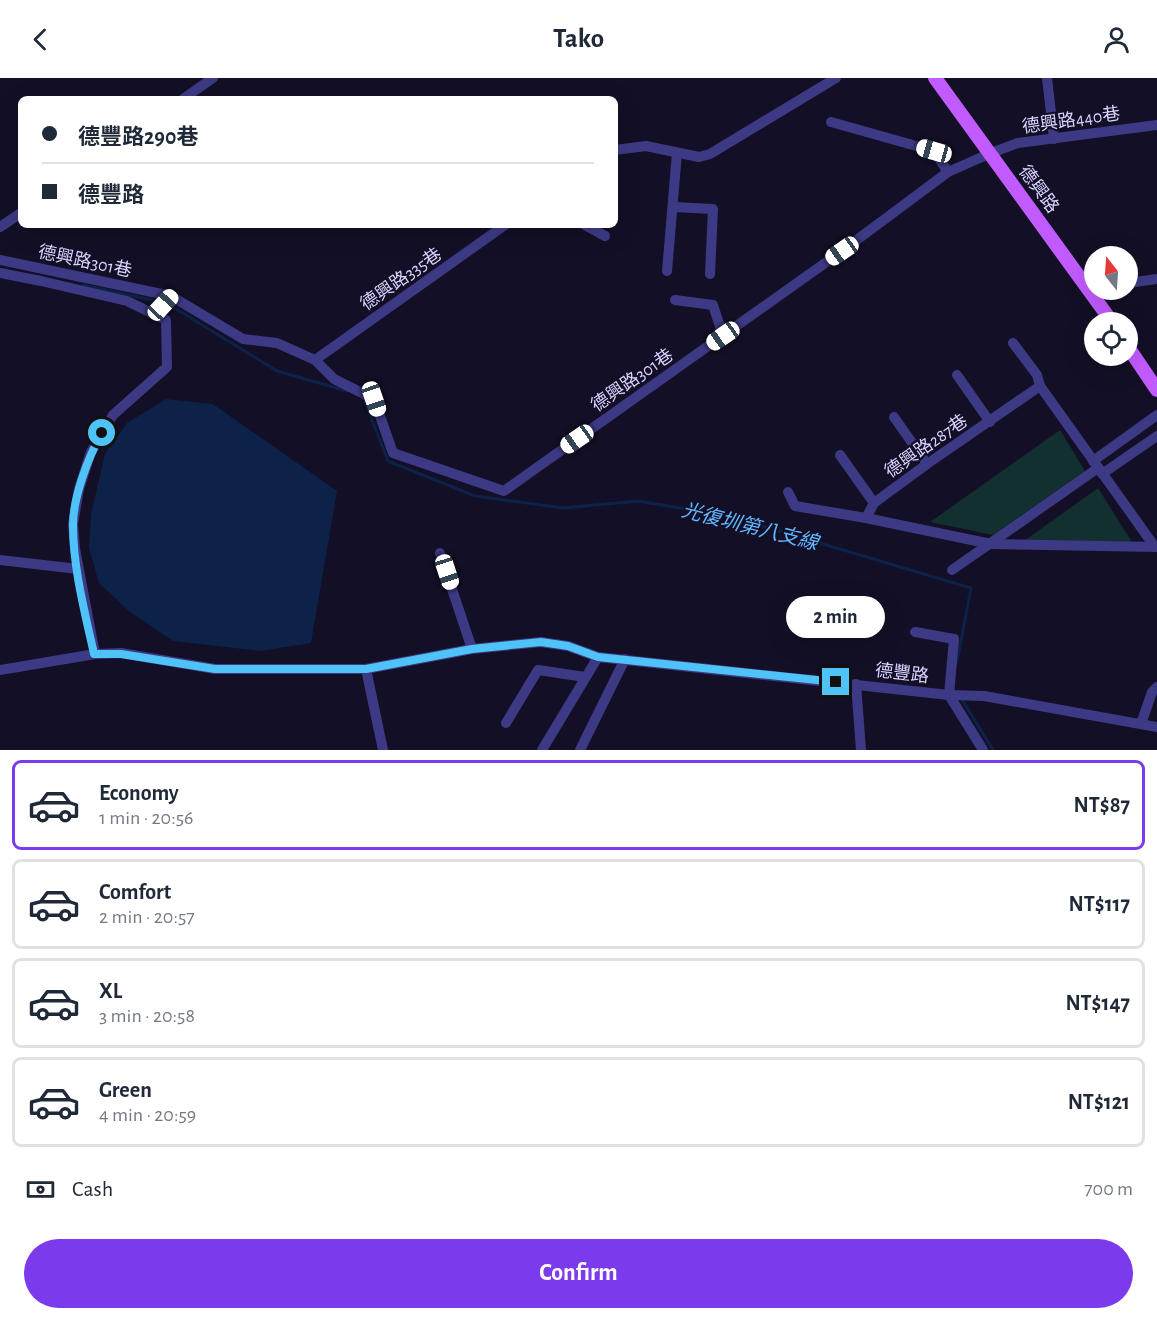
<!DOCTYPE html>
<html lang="en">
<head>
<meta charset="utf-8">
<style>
	:root { --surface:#fff; --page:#f6f6f7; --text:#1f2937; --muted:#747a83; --line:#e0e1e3; --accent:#7c3aed }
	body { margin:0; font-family:"Alegreya Sans","Noto Sans TC",sans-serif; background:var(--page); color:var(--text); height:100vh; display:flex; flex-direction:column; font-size:22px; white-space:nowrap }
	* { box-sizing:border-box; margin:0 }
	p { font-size:20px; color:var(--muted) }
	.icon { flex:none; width:33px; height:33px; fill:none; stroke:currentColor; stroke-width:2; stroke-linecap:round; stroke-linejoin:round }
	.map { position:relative; height:672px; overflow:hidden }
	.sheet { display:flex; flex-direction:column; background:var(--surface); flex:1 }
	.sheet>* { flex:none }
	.banner { position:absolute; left:18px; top:18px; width:600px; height:132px; border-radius:9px; box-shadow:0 6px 24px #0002; display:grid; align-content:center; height:132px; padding:0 24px; background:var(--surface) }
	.needle { width:39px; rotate:343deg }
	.tools { position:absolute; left:1084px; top:168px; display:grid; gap:12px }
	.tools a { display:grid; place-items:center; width:54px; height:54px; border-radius:50%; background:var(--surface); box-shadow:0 6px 24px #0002; font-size:30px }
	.end { position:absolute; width:27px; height:27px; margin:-14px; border:8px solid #4fc3f7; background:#111; box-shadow:0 0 0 3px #111 }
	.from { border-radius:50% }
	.bubble { position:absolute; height:42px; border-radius:21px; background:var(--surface); box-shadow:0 6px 24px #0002; font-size:20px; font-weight:700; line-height:42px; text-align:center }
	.car { position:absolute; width:18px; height:36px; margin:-18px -9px; border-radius:8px; box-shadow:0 0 4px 2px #0007; background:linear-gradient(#fff 24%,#345 0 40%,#fff 0 76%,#345 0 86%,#fff 0) }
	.banner b { display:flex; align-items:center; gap:21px; height:57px; font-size:22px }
	.banner b+b { border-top:2px solid var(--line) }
	.banner i { width:15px; height:15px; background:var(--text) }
	ul { padding:10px 0 0; list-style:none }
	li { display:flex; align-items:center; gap:18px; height:90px; margin:0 12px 9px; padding:0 12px; border:3px solid var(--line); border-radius:9px }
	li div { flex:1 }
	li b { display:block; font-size:22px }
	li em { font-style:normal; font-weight:700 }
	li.active { border-color:var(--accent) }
	li>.icon { width:54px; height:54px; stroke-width:1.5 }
	.pay { display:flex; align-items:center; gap:15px; height:66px; padding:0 24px; font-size:22px }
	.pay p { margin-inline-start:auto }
	.action { display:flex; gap:12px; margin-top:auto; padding:12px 24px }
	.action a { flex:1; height:69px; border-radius:36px; background:var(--accent); color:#fff; font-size:24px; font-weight:700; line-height:69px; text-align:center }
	header { display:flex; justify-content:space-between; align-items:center; height:78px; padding:0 24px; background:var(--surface); font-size:27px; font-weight:700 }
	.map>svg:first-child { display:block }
	.green { fill:#12302f }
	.water { fill:#0c2248 }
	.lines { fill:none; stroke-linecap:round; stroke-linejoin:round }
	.stream { stroke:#0c2248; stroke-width:3 }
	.minor { stroke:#3d3a85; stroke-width:10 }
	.major { stroke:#c25bff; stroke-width:14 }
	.route { stroke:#4fc3f7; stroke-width:8 }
	.labels { text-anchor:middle; stroke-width:4.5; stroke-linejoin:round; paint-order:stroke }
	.street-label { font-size:18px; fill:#d9d4ff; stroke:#130f26 }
	.water-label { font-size:20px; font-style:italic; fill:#62b6ff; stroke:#130f26 }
</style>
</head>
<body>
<header><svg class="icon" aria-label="back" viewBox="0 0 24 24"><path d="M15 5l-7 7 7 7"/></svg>Tako<svg class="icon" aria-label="person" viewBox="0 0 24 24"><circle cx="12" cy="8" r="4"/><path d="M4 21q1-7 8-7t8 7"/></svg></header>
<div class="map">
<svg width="1157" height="672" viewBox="0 0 1157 672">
	<rect width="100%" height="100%" fill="#130f26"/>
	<g class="green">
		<polygon points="1060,352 1085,393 993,457 930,444"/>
		<polygon points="1098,410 1132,464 1024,463"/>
	</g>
	<polygon class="water" points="166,321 213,326 337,413 311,565 260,573 173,563 130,534 99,505 89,470 91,436 105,376 127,345"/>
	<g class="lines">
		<g class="stream">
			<polyline points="83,207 161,224"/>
			<polyline points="168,226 277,293 347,313"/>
			<polyline points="363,319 388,383 475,418 563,430 638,423 729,438 971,510 957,584"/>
			<polyline points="961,620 993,672"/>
		</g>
		<g class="minor">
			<polyline points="1047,0 1054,61"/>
			<polyline points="183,21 213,0"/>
			<polyline points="831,44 934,73 948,94"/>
			<polyline points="615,72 646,68 699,79 710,76 836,0"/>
			<polyline points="673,129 713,131 710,196"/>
			<polyline points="585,147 605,158"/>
			<polyline points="0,149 21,135"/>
			<polyline points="0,182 171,218 243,261 277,265 315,282 334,301 374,321 393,375 504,413 842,173 948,94 991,75 1018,65 1157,47"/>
			<polyline points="667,193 677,75"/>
			<polyline points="0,195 41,203 127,223 166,242 167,289 113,337 91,374 79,411 73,446 75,471 95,576"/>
			<polyline points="1128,205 1157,201"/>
			<polyline points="675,222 713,227 723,258"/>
			<polyline points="154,236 171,218"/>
			<polyline points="1013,265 1037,297 1040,308 1155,469"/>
			<polyline points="315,282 505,147"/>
			<polyline points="957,297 990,344"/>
			<polyline points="894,339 927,386"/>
			<polyline points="840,377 874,425"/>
			<polyline points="1093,383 1157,337"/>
			<polyline points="1102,396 1157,358"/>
			<polyline points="788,414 795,428 866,440 991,466 1157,469"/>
			<polyline points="866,440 874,425 927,386 1040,308"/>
			<polyline points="440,475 472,571"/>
			<polyline points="0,482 78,491"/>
			<polyline points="952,492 1098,390"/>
			<polyline points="915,554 954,561 949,617 983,672"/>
			<polyline points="366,591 383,672"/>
			<polyline points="0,592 95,576 121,575 215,591 366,591 472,571 541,564 568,568 598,579 949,617 984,618 1157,649"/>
			<polyline points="856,606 861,672"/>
			<polyline points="1142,643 1152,614 1157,609"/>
			<polyline points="506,645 538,592 585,599"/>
			<polyline points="542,672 598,579"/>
			<polyline points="580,672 625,581"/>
		</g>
		<g class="major">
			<polyline points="935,0 1112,244"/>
			<polyline points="1128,269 1157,312"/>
		</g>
	</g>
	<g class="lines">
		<path class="route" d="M102,355C88,379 73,420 73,447C73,490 85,535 94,576H121L215,591H366L472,571L541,564L568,568L598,579L836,604"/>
	</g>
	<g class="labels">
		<g class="street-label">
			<text transform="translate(1071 42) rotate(-8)" y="6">德興路440巷</text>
			<text transform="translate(1039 111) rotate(54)" y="6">德興路</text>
			<text transform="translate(85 183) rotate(12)" y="6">德興路301巷</text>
			<text transform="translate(401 201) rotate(-35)" y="6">德興路335巷</text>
			<text transform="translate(632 302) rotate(-35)" y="6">德興路301巷</text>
			<text transform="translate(926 368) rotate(-35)" y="6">德興路287巷</text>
			<text transform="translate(902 595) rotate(7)" y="6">德豐路</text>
		</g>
		<g class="water-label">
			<text transform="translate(750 448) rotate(14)" y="7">光復圳第八支線</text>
		</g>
	</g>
</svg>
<div class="tools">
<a><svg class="needle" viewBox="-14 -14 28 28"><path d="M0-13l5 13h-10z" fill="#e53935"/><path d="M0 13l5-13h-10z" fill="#747a83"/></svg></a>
<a><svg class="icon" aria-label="locate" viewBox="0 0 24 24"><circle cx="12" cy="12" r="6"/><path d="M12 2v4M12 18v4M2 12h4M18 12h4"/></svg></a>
</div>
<i class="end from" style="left:102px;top:355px"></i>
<i class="end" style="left:836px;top:604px"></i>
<div class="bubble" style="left:786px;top:518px;width:99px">2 min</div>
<i class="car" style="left:934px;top:73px;rotate:286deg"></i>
<i class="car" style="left:842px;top:173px;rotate:235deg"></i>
<i class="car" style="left:163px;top:227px;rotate:43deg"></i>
<i class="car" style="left:723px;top:258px;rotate:235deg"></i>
<i class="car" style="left:374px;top:321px;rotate:161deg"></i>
<i class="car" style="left:577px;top:361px;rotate:235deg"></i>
<i class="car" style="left:447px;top:494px;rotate:162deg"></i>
<div class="banner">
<b><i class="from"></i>德豐路290巷</b>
<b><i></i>德豐路</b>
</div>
</div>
<section class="sheet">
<ul>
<li class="active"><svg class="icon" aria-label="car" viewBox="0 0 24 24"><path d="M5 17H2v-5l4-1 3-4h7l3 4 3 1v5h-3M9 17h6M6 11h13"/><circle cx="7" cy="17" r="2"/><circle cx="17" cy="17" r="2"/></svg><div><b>Economy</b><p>1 min · 20:56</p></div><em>NT$87</em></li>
<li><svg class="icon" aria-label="car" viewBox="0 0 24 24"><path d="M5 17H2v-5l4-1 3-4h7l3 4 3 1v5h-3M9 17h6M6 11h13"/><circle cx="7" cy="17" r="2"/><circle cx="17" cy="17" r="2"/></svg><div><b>Comfort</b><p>2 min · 20:57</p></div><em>NT$117</em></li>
<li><svg class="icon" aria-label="car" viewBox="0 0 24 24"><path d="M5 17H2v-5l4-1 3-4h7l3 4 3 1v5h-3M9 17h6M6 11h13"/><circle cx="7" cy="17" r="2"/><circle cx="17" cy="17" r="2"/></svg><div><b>XL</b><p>3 min · 20:58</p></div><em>NT$147</em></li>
<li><svg class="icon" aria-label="car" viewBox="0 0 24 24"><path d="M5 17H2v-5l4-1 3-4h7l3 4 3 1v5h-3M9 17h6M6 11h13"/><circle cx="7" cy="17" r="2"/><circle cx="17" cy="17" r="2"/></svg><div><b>Green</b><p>4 min · 20:59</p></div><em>NT$121</em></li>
</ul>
<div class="pay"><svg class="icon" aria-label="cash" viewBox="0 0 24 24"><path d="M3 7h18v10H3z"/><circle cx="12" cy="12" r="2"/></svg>Cash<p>700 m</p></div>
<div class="action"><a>Confirm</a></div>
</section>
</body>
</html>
